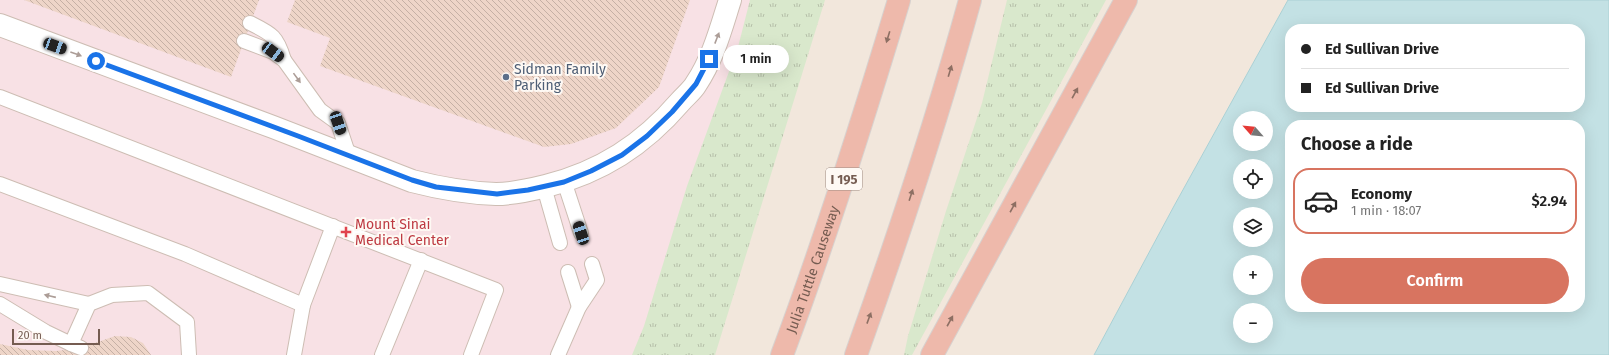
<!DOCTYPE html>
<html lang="en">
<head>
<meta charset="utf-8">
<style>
	:root { --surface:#fff; --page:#f2f2f2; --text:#222; --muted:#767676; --line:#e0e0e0; --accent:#d87460 }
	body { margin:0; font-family:"Fira Sans",sans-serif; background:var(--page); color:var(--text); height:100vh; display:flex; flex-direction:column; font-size:15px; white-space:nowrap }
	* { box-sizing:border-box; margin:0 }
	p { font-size:13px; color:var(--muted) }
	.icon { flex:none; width:22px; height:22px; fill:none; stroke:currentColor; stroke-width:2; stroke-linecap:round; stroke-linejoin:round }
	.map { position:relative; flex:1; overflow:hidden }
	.side { position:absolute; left:1285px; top:120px; width:300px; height:192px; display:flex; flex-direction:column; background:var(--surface); border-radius:16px; box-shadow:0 4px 16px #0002 }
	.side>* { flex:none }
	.hud { position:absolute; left:1285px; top:24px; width:300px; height:88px; border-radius:16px; box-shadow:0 4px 16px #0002; display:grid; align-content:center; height:88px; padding:0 16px; background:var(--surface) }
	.needle { width:26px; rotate:297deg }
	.controls { position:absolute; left:1233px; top:111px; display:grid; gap:8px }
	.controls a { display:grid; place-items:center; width:40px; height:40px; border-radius:50%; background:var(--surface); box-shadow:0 4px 16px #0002; font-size:20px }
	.scale { position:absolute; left:12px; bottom:10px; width:88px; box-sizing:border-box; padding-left:4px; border:2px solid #755c51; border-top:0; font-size:11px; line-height:14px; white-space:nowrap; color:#755c51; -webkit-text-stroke:3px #fef9f4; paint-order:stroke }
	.end { position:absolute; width:18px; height:18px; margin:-9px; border:5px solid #1a73e8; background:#fff; box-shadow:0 0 0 2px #fff }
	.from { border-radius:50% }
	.bubble { position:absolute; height:28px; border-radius:14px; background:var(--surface); box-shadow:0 4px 16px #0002; font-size:13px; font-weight:600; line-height:28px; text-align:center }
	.car { position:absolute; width:12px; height:24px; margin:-12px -6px; border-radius:5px; box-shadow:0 0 3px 1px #0007; background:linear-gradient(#222 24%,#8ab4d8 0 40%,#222 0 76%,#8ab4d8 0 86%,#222 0) }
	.hud b { display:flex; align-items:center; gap:14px; height:38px; font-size:15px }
	.hud b+b { border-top:1px solid var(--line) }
	.hud i { width:10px; height:10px; background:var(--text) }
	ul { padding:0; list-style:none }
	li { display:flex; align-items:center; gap:12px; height:66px; margin:0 8px 6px; padding:0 8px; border:2px solid transparent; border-radius:16px }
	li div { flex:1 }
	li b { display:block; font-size:15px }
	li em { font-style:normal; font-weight:600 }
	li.on { border-color:var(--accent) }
	li>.icon { width:36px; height:36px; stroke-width:1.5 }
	h2 { padding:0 16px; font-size:18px; line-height:48px }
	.action { display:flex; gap:8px; margin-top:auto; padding:8px 16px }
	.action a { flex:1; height:46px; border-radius:24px; background:var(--accent); color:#fff; font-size:16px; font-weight:600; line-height:46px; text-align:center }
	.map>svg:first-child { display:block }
	.residential { fill:#f2e7dc }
	.medical { fill:#f8e1e5 }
	.grass { fill:url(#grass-tufts) }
	.water { fill:#c3e1e4; stroke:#aad0d4; fill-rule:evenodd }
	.building { fill:url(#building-back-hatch) }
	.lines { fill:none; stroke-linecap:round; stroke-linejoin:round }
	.lane-casing { stroke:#cdbdb3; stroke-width:16 }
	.street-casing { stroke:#cdbdb3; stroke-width:24 }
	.highway-casing { stroke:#d8d1ce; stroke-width:24 }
	.lane { stroke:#fff; stroke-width:14 }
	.street { stroke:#fff; stroke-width:22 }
	.highway { stroke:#eeb9ab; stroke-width:22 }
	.oneway { fill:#8d6f63 }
	.oneway2 { fill:#ac9d97 }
	.route { stroke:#1a73e8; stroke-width:5 }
	.service-dot { fill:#5c6f8a; stroke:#fef9f4; stroke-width:1.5 }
	.health-dot { fill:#e0444e; stroke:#fef9f4; stroke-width:1.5 }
	.labels { text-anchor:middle; stroke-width:4; stroke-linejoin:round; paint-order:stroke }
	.shield { fill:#fef9f4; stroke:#9e8b82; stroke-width:1 }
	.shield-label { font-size:13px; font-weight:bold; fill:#755c51 }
	.service-label { font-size:14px; fill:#4e5e75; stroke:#fef9f4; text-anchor:start }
	.health-label { font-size:14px; fill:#be3a42; stroke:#fef9f4; text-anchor:start }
	.street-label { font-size:14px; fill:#755c51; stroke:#fef9f4 }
</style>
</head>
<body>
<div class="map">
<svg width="1609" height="355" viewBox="0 0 1609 355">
	<defs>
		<pattern id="grass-tufts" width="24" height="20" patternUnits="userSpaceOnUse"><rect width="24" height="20" fill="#d9e8cc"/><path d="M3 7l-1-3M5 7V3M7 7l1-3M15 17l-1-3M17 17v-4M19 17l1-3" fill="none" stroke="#b5bfa8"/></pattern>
		<pattern id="building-back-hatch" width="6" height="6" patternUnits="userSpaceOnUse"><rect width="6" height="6" fill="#eed5c8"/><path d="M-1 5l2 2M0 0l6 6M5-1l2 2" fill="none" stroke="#c5b0a5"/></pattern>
	</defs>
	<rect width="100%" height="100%" fill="#fbf5ed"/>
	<polygon class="residential" points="774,0 1288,0 1174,206 1094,355 645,355"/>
	<polygon class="medical" points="0,0 774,0 645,355 0,355"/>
	<g class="grass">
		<polygon points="750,0 825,0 715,355 632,355 644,326 687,186 738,47"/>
		<polygon points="1007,0 1106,0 912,355 904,355 908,336 946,211 982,103"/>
	</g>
	<path class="water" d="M1288,0H1609V355H1094L1174,206ZM1290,29H1580V107H1290ZM1240,118H1266V144H1240ZM1290,125H1580V307H1290ZM1240,166H1266V192H1240ZM1240,214H1266V240H1240ZM1240,262H1266V288H1240ZM1240,310H1266V336H1240Z"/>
	<g class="building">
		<polygon points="24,0 259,0 231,77"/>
		<polygon points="295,0 690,0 659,87 616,128 571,144 544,147 320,66 330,38 287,22"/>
		<polygon points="115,336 131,337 143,343 151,355 0,355 0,344 28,350 56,351 81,348"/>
	</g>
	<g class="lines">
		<g class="lane-casing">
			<g id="lane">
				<path d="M250,23C272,34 277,36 284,60"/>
				<polyline points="244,41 273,52 284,60 320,110 338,123 349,156"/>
				<polyline points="0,97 496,290 471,355"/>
				<polyline points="564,181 581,233"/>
				<polyline points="0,184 185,254 303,305 333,226"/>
				<polyline points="544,187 560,243"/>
				<polyline points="568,272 579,307"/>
				<polyline points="0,284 89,304"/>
				<polyline points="0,304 46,332 71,344"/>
				<polyline points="81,348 71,344 89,304 112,295 148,293 187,322 189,355"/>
				<polyline points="294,355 303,305"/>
				<polyline points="382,355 421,260"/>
				<polyline points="558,355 579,307 597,280 592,264"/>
			</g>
		</g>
		<g class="street-casing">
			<path id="street" d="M0,25L273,127L412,181C439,188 467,193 496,194C512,194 530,190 546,186C601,172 643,145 680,102C685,96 692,91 696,84C713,59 721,28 730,0"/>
		</g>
		<g class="highway-casing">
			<g id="highway">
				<path id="s1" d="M782,355C826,238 863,120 899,0"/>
				<path d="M856,355C898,238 937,120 970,0"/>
				<polyline points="932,355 1126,0"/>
			</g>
		</g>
		<use href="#lane" class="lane"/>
		<use href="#street" class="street"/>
		<use href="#highway" class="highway"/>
	</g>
	<defs><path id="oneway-solid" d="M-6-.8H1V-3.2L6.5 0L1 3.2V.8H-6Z"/></defs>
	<g class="oneway">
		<use href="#oneway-solid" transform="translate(888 37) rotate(107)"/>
		<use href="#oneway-solid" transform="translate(950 71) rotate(-73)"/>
		<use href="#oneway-solid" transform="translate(1075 93) rotate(-61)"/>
		<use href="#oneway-solid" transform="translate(911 195) rotate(-72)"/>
		<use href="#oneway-solid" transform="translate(1013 207) rotate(-61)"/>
		<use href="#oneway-solid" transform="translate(869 318) rotate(-70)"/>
		<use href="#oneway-solid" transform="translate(950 321) rotate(-61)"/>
	</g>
	<g class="oneway2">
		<use href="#oneway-solid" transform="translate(717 38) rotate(-69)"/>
		<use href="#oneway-solid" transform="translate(76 54) rotate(20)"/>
		<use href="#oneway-solid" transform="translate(297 78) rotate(54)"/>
		<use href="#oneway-solid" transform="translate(50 296) rotate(-167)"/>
	</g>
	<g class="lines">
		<polyline class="route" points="96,61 298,136 412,180 436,187 497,194 528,190 564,182 591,171 622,155 647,136 672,112 696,84 709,59"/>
	</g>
	<circle class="service-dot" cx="506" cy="77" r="4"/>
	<path class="health-dot" d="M344 226h4v4h4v4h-4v4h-4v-4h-4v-4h4z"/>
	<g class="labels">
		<rect class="shield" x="826" y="168" width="36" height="22" rx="3"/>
		<g class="shield-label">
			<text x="844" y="184">I 195</text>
		</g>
		<g class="service-label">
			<text x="514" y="74">Sidman Family<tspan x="514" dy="16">Parking</tspan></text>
		</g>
		<g class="health-label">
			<text x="355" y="229">Mount Sinai<tspan x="355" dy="16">Medical Center</tspan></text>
		</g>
		<g class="street-label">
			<text dy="5" stroke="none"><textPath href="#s1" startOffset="91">Julia Tuttle Causeway</textPath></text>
		</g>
	</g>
</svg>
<div class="controls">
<a><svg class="needle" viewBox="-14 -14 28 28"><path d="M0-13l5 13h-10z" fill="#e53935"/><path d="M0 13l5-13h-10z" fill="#767676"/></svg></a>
<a><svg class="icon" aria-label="locate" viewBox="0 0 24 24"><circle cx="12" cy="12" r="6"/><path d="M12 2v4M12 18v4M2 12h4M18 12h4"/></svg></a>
<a><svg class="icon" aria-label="layers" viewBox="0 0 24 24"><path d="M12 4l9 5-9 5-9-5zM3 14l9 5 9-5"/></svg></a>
<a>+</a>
<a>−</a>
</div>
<div class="scale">20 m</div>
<i class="end from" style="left:96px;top:61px"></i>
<i class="end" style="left:709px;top:59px"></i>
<div class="bubble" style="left:723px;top:45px;width:66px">1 min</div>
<i class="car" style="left:55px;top:46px;rotate:110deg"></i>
<i class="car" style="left:273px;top:52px;rotate:127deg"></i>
<i class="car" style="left:338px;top:123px;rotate:161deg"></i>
<i class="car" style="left:581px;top:233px;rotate:342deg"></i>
<div class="hud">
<b><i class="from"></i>Ed Sullivan Drive</b>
<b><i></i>Ed Sullivan Drive</b>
</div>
<section class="side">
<h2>Choose a ride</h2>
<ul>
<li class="on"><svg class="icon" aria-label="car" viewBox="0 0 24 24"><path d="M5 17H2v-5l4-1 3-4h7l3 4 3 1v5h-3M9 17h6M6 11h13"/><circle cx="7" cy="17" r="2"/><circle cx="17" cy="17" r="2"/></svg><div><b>Economy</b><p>1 min · 18:07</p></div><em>$2.94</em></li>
</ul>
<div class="action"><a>Confirm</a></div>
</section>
</div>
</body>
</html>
